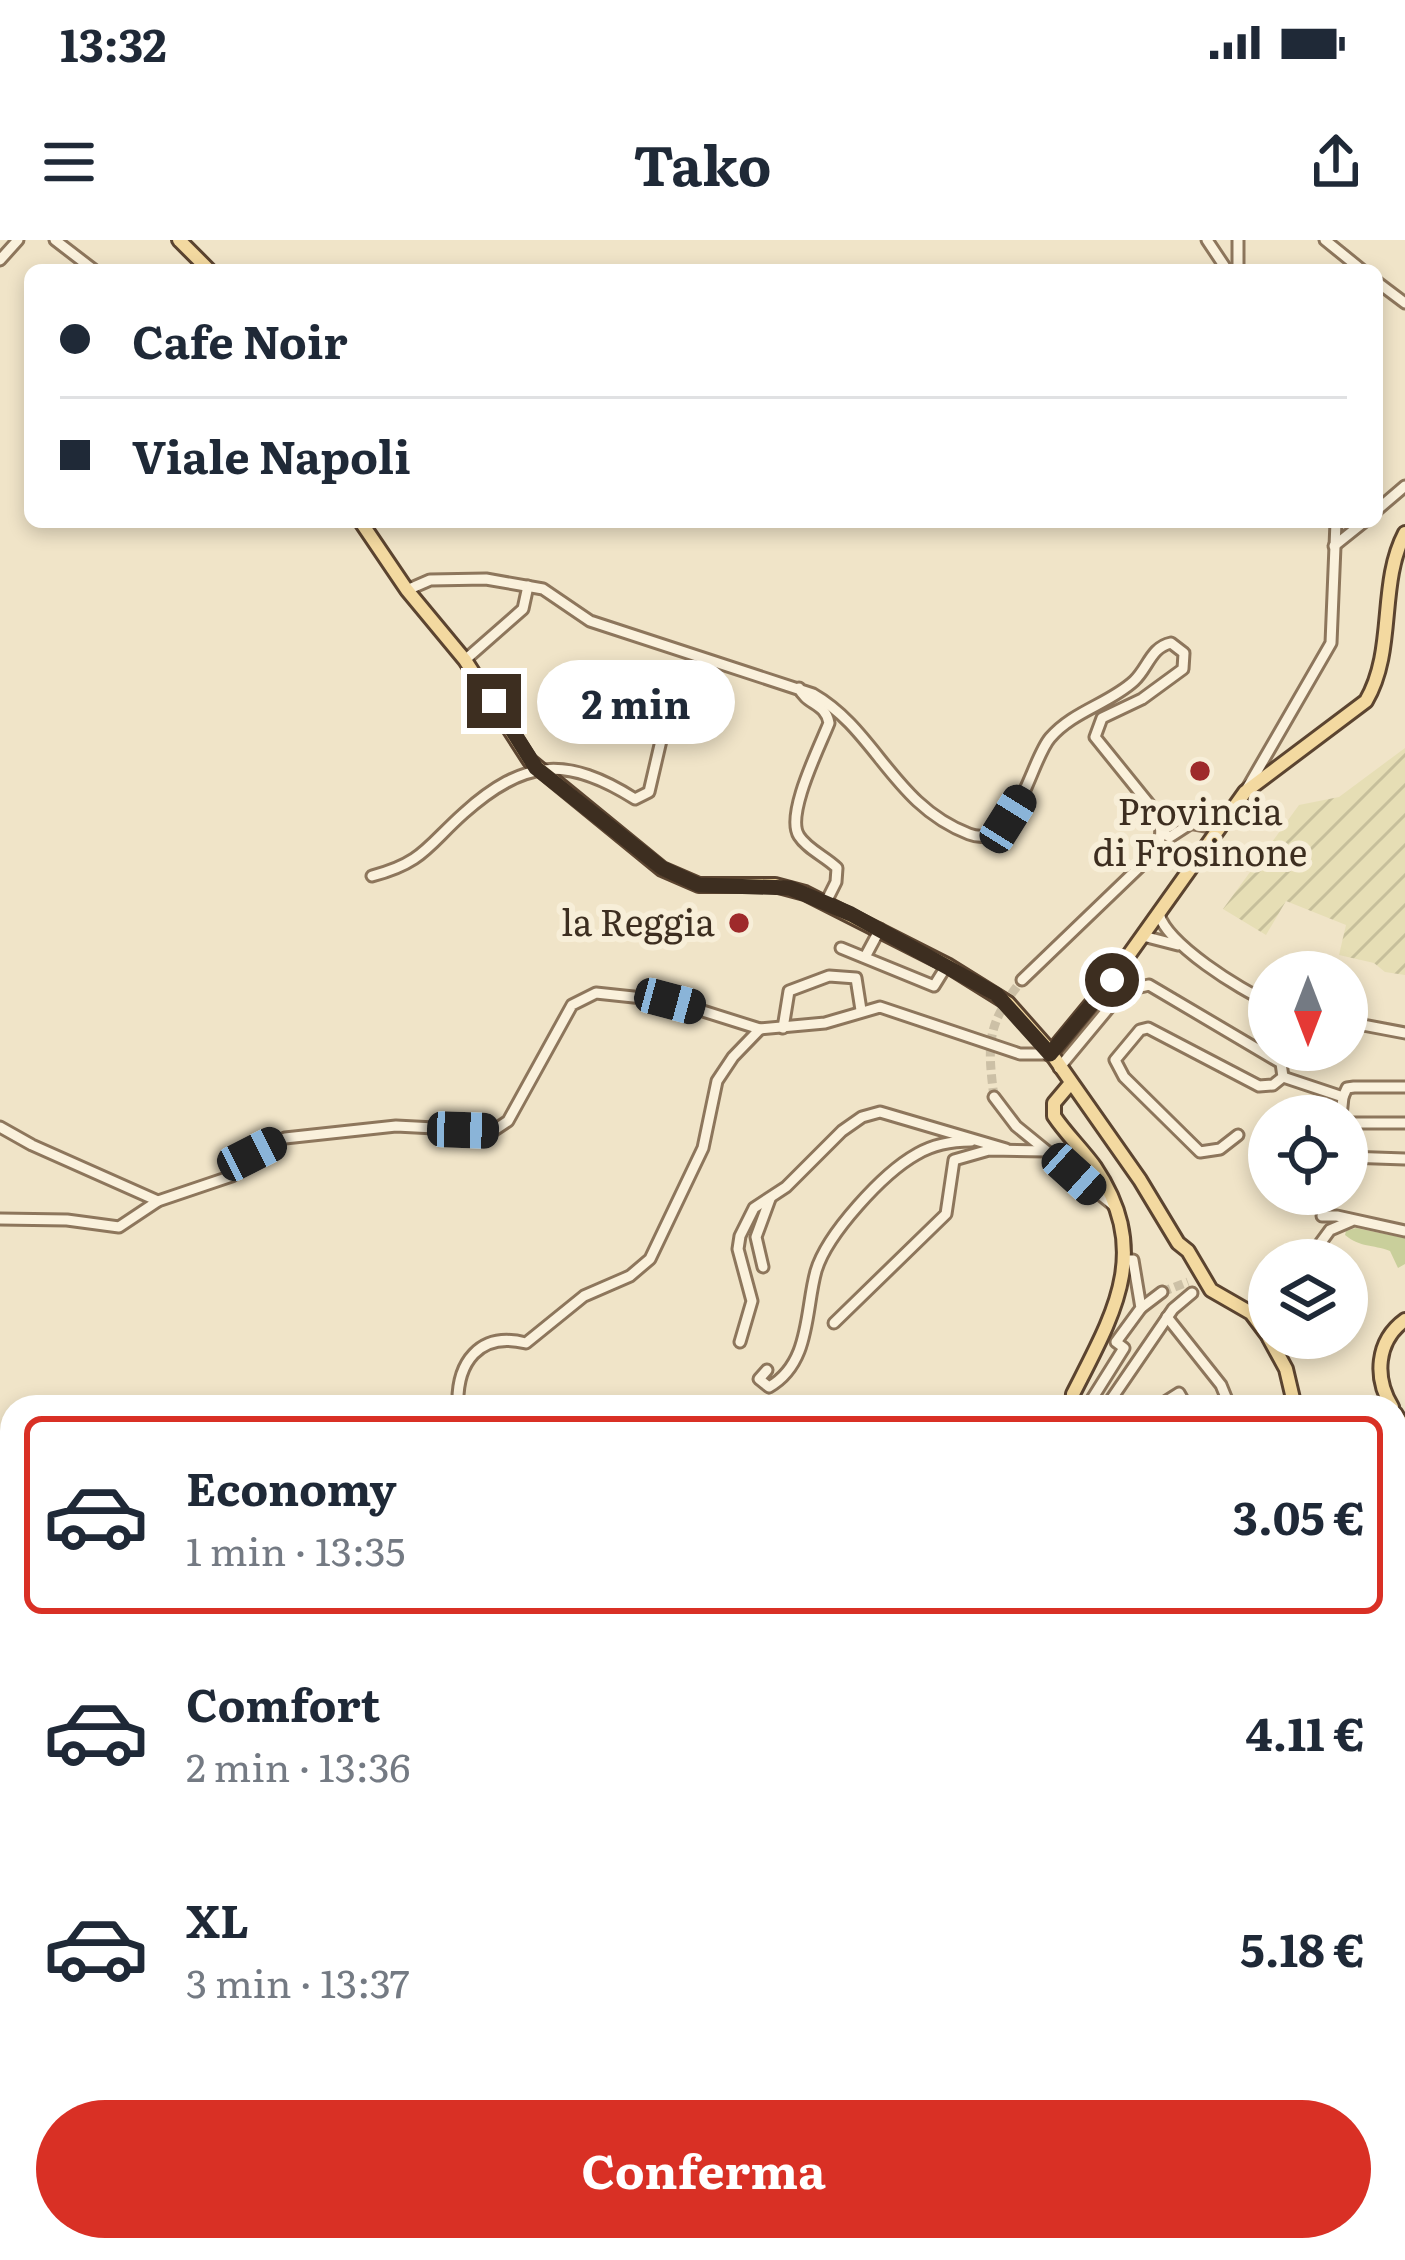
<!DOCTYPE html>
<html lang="it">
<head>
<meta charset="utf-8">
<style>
	:root { --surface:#fff; --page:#f2f2f3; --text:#1f2937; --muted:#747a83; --line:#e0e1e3; --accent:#d93025 }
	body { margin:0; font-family:Literata,serif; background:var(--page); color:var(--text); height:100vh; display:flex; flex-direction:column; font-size:45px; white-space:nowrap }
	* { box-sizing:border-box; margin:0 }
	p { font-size:39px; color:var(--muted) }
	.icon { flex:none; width:66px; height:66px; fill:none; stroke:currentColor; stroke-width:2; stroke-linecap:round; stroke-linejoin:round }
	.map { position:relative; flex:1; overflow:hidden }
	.side { position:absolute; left:0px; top:1155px; width:1407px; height:867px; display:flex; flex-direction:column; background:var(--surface); border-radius:36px 36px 0 0; box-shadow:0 6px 18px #0003 }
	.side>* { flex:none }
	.hud { position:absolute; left:24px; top:24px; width:1359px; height:264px; border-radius:18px; box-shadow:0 6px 18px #0003; display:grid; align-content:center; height:264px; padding:0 36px; background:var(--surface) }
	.needle { width:78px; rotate:180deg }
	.fabs { position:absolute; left:1248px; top:711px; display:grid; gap:24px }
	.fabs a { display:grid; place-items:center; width:120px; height:120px; border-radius:50%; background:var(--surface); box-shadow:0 6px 18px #0003; font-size:60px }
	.end { position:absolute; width:54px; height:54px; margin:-27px; border:15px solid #3d2e20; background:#fff; box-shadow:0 0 0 6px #fff }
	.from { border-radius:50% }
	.bubble { position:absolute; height:84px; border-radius:42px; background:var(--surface); box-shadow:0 6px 18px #0003; font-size:39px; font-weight:700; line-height:84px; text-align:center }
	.car { position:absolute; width:36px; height:72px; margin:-36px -18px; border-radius:15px; box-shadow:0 0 9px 3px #0007; background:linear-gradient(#222 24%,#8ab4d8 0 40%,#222 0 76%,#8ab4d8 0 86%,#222 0) }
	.hud b { display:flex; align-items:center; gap:42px; height:114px; font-size:45px }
	.hud b+b { border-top:3px solid var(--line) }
	.hud i { width:30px; height:30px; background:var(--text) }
	ul { padding:21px 0 0; list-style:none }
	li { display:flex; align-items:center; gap:36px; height:198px; margin:0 24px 18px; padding:0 12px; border:6px solid transparent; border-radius:18px }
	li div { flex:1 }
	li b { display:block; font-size:45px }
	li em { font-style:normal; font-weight:700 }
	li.on { border-color:var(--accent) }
	li>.icon { width:108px; height:108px; stroke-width:1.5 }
	.button { display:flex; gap:24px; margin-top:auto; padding:24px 36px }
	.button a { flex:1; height:138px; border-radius:72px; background:var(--accent); color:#fff; font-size:48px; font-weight:700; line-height:138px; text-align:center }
	.status { display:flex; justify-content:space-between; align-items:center; height:84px; padding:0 60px; background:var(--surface); direction:ltr }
	.status svg { height:33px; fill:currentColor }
	header { display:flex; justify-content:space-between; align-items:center; height:156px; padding:0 36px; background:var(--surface); font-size:54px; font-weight:700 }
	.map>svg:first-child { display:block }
	.farmland { fill:url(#farmland-furrows) }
	.forest { fill:url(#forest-crowns) }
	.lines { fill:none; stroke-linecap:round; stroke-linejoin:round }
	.minor-tunnel { stroke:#ccc0a6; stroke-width:9; stroke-dasharray:9 4.5; stroke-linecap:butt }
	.minor-casing { stroke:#8d765c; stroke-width:15 }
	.major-casing { stroke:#5b4430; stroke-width:18 }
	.minor { stroke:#faf1dc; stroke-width:9 }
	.major { stroke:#f3d9a0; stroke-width:12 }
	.route { stroke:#3d2e20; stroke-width:15 }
	.poi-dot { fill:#9e2a2b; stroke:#f7eed8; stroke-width:4.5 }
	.labels { text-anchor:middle; stroke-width:12; stroke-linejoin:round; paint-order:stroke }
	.poi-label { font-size:36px; fill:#3d2e20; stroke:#f7eed8 }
</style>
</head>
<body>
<div class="status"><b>13:32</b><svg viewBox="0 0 49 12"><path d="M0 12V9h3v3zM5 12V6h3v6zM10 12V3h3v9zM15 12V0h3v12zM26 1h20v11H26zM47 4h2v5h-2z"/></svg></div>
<header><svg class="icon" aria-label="menu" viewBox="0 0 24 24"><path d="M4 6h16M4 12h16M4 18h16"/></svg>Tako<svg class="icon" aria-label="share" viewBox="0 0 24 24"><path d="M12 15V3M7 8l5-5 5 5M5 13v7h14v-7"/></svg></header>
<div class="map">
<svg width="1405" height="2020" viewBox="0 0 1405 2020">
	<defs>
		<pattern id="farmland-furrows" width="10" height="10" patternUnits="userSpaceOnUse" patternTransform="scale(3)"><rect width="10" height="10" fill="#e6deb5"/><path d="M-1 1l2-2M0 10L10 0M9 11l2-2" fill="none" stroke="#c6bf9b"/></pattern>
		<pattern id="forest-crowns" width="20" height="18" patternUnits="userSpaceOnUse" patternTransform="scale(3)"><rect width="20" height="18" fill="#c9cf9b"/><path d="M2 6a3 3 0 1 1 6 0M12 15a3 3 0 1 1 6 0" fill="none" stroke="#aeb285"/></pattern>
	</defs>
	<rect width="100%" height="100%" fill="#f0e4c8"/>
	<polygon class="farmland" points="1405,508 1405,735 1385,732 1374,723 1339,715 1346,685 1286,661 1266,695 1223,669 1299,565 1339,557"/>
	<g class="forest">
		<path d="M1356,988L1405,998V1024L1398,1028L1390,1011C1372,1004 1361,1008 1345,995L1346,991Z"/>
		<polygon points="1405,1892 1405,2020 1195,2020 1193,2010 1395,2010 1395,1898"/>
	</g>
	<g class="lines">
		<g class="minor-tunnel">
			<path d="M994,857C987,802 987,784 1022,740"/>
			<polyline points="1162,1052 1188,1042"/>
		</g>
		<g class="minor-casing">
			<g id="minor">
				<polyline points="55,0 94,30"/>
				<polyline points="1207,0 1227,30"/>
				<polyline points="1238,0 1238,30"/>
				<polyline points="1325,0 1362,30"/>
				<polyline points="0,20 18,0"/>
				<polyline points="1377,42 1405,63"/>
				<polyline points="1377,270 1405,246"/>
				<polyline points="1334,306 1364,282"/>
				<path d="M407,350L430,340L486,339L543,349L590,381L813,454C876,490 893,565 969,594C1016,612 1030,521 1050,498C1073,471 1109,464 1134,441C1148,428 1151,407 1171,403L1184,413L1183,429L1142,459L1102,478L1095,497L1154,570L1178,581L1217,588"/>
				<polyline points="465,420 523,369 528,346"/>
				<path d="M799,448C806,465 826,463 829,483C820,506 785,575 799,596C807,609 826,617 837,628L836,642L826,662"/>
				<polyline points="1245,552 1331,403 1336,282"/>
				<polyline points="1160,586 1161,592 1170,597 1190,584"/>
				<path d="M372,636C423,623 428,605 464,573C524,519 567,516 635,559L649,552L663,492L661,481L633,476"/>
				<path d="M1159,674C1167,704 1240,750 1269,762"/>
				<polyline points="1143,696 1178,705"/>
				<polyline points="841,708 934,746 947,725"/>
				<polyline points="865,717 880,689"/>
				<polyline points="1022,740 1151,616 1159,605 1161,592 1174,582"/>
				<polyline points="1347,782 1405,793"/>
				<polyline points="783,788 789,751 829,736 856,738 861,770"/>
				<polyline points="1059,828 1123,751 1149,745 1281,823 1283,837 1273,845 1259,846 1148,788 1140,790 1115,820 1124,837 1200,912 1220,909 1238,895"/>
				<polyline points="1283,837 1343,857 1341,876"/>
				<polyline points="994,857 1016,886 1113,965"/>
				<polyline points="1343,857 1347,848 1354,847 1405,847"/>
				<polyline points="1347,883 1405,883"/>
				<polyline points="0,887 32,905 158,961"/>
				<polyline points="1347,917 1405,919"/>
				<polyline points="1322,976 1337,976 1405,991"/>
				<polyline points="0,979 67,980 119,987 158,961 232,936 252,914 285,898 396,886 493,891 508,881 572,765 596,753 671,761 760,789 825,783 880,767 1020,814 1050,814"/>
				<polyline points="1308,1020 1330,990 1351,981"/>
				<polyline points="763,1027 756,997 770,959"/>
				<polyline points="1141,1068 1162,1052"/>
				<polyline points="1167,1077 1221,1145 1230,1167"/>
				<polyline points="834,1083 946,974 954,920 989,910 1046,911"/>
				<polyline points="740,1102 752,1061 738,1009 740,996 754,968 786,947 842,891 862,877 880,872 1006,909"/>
				<path d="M767,1130L759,1139L769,1147C811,1123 805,1070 816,1031C827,994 883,933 917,914C934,904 952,901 971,901"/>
				<path d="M458,1167C456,1123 479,1091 526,1103L584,1056L630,1036L650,1019L703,908L717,841L733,817L760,789"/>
				<polyline points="1087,1167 1124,1108 1116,1102 1141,1068 1133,1020 1126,1020"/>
				<polyline points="1106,1167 1173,1069 1192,1053"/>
				<polyline points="1157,1167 1179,1153 1187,1167"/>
				<polyline points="1395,1572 1405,1576"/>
				<polyline points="0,1648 12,1644"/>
				<polyline points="1395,1714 1405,1725"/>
				<polyline points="1395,1756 1405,1789"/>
				<polyline points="0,1849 12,1840"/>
				<polyline points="0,1890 12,1880"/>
				<polyline points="1395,1954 1405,1947"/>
				<polyline points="1395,1991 1405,1987"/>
				<polyline points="1149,2010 1151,2020"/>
				<polyline points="1100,2020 1113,2010"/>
				<path d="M1200,2020C1222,2004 1301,2018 1336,2010"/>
			</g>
		</g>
		<g class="major-casing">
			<g id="major">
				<polyline points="179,0 209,30"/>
				<polyline points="361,282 407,350 465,420 530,521 662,629 699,645 775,645 805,653 947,725 1008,763 1046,806 1140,940 1178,1003 1188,1011 1211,1050 1251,1073 1269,1097"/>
				<path d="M1050,814L1111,740L1245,552L1366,461C1396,410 1378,344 1405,293"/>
				<path d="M1070,844L1054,863V876C1066,894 1082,909 1095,927C1152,1012 1114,1073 1073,1154L1072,1167"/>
				<polyline points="1269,1098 1286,1129 1295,1167"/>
				<path d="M1392,1167C1374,1138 1376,1101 1405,1080"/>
				<polyline points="1395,1173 1405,1189"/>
				<polyline points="1395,1453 1405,1488"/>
				<polyline points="1395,1514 1405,1518"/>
				<polyline points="1395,1554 1405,1560"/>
				<polyline points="1395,1857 1405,1851"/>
				<polyline points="207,2010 254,2010"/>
				<polyline points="473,2010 517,2020"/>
			</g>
		</g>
		<use href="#minor" class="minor"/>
		<use href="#major" class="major"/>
	</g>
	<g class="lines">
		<polyline class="route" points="494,461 536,528 662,628 699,645 790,648 851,674 996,754 1050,814 1112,740"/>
	</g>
	<g class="poi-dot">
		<circle cx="1200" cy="531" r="12"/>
		<circle cx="739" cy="683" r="12"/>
	</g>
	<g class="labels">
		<g class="poi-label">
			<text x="1200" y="585">Provincia<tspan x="1200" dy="41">di Frosinone</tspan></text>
			<text x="715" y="696" text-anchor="end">la Reggia</text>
		</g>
	</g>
</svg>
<div class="fabs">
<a><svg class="needle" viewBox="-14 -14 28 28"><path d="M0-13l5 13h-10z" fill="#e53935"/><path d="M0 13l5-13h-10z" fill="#747a83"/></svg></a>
<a><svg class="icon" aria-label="locate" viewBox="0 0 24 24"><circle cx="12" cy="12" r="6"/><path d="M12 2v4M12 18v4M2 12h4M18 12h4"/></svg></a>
<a><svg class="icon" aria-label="layers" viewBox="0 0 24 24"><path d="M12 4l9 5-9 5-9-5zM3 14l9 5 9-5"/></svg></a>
</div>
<i class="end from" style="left:1112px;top:740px"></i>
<i class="end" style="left:494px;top:461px"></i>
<div class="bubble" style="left:537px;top:420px;width:198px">2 min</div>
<i class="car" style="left:1008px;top:579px;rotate:32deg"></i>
<i class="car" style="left:670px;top:761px;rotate:105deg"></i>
<i class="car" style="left:463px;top:890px;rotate:92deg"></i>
<i class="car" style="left:252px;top:914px;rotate:63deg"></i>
<i class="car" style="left:1074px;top:934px;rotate:132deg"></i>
<div class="hud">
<b><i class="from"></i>Cafe Noir</b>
<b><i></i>Viale Napoli</b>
</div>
<section class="side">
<ul>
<li class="on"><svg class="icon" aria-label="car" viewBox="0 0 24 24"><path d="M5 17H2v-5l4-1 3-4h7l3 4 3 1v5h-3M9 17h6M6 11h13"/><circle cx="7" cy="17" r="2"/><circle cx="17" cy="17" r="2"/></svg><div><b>Economy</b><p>1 min · 13:35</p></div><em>3.05 €</em></li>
<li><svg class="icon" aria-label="car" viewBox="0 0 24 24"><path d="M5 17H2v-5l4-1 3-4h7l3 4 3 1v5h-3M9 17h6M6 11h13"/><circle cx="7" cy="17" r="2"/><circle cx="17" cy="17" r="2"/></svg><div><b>Comfort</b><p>2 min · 13:36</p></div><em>4.11 €</em></li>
<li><svg class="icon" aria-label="car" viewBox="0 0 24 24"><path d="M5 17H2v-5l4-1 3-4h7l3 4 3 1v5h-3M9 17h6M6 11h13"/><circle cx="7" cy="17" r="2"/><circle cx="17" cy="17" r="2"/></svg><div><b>XL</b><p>3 min · 13:37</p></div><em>5.18 €</em></li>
</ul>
<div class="button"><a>Conferma</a></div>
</section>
</div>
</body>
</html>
